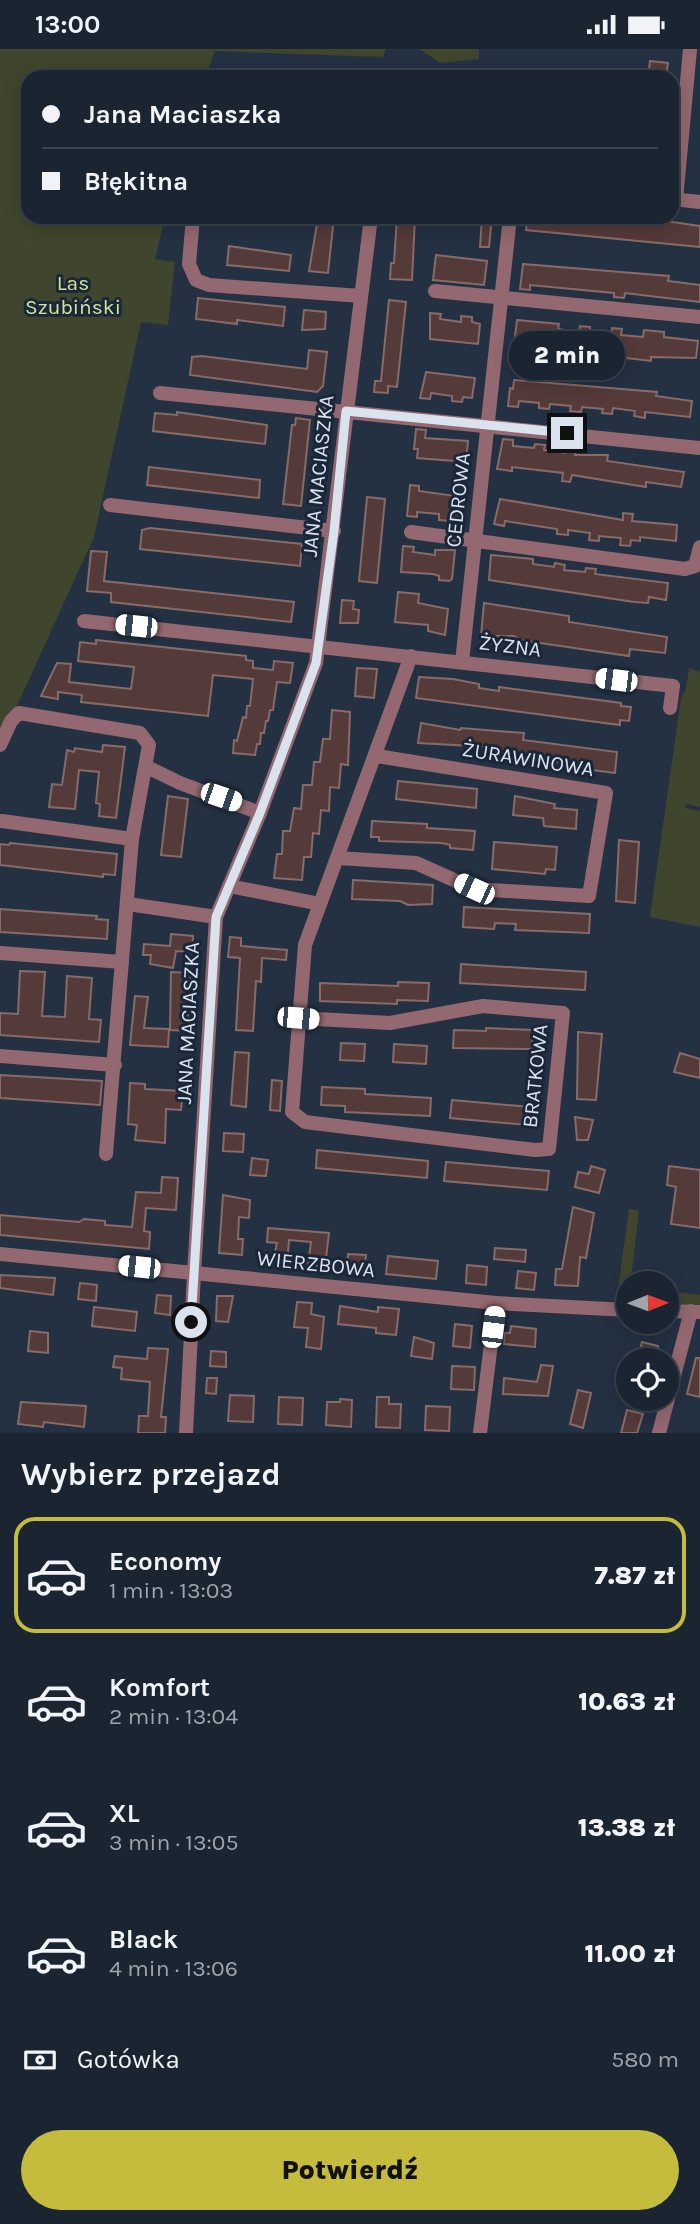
<!DOCTYPE html>
<html lang="pl">
<head>
<meta charset="utf-8">
<style>
	:root { --surface:#1b2532; --page:#242d3a; --text:#f1f3f6; --muted:#a0a5ac; --line:#39424d; --accent:#c5bc3d }
	body { margin:0; font-family:Karla,sans-serif; background:var(--page); color:var(--text); height:100vh; display:flex; flex-direction:column; font-size:26px; white-space:nowrap }
	* { box-sizing:border-box; margin:0 }
	p { font-size:23px; color:var(--muted) }
	.icon { flex:none; width:38px; height:38px; fill:none; stroke:currentColor; stroke-width:2; stroke-linecap:round; stroke-linejoin:round }
	.map { position:relative; height:1384px; overflow:hidden }
	.side { display:flex; flex-direction:column; background:var(--surface); flex:1 }
	.side>* { flex:none }
	.hud { position:absolute; left:21px; top:21px; width:658px; height:154px; border-radius:21px; box-shadow:0 4px 18px #0003,0 0 0 2px var(--line); display:grid; align-content:center; height:154px; padding:0 21px; background:var(--surface) }
	.needle { width:46px; rotate:89deg }
	.fabs { position:absolute; left:616px; top:1222px; display:grid; gap:14px }
	.fabs a { display:grid; place-items:center; width:63px; height:63px; border-radius:50%; background:var(--surface); box-shadow:0 4px 18px #0003,0 0 0 2px var(--line); font-size:35px }
	.end { position:absolute; width:32px; height:32px; margin:-16px; border:9px solid #dae2ee; background:#111; box-shadow:0 0 0 4px #111 }
	.from { border-radius:50% }
	.bubble { position:absolute; height:49px; border-radius:24px; background:var(--surface); box-shadow:0 4px 18px #0003,0 0 0 2px var(--line); font-size:23px; font-weight:800; line-height:49px; text-align:center }
	.car { position:absolute; width:21px; height:42px; margin:-21px -10px; border-radius:9px; box-shadow:0 0 5px 2px #0007; background:linear-gradient(#fff 24%,#345 0 40%,#fff 0 76%,#345 0 86%,#fff 0) }
	.hud b { display:flex; align-items:center; gap:24px; height:66px; font-size:26px }
	.hud b+b { border-top:2px solid var(--line) }
	.hud i { width:18px; height:18px; background:var(--text) }
	ul { padding:0; list-style:none }
	li { display:flex; align-items:center; gap:21px; height:116px; margin:0 14px 10px; padding:0 7px; border:4px solid transparent; border-radius:21px }
	li div { flex:1 }
	li b { display:block; font-size:26px }
	li em { font-style:normal; font-weight:800 }
	li.on { border-color:var(--accent) }
	li>.icon { width:63px; height:63px; stroke-width:1.5 }
	h2 { padding:0 21px; font-size:32px; line-height:84px }
	.pay { display:flex; align-items:center; gap:18px; height:77px; padding:0 21px; font-size:26px }
	.pay p { margin-inline-start:auto }
	.action { display:flex; gap:14px; margin-top:auto; padding:14px 21px }
	.action a { flex:1; height:80px; border-radius:42px; background:var(--accent); color:#111; font-size:28px; font-weight:800; line-height:80px; text-align:center }
	.status { display:flex; justify-content:space-between; align-items:center; height:49px; padding:0 35px; background:var(--surface); direction:ltr }
	.status svg { height:19px; fill:currentColor }
	.map>svg:first-child { display:block }
	.green { fill:#40462d }
	.building { fill:#543a39; stroke:#876b69; stroke-width:2 }
	.lines { fill:none; stroke-linecap:round; stroke-linejoin:round }
	.minor { stroke:#936870; stroke-width:14 }
	.tertiary { stroke:#936870; stroke-width:14 }
	.route { stroke:#dae2ee; stroke-width:9 }
	.labels { text-anchor:middle; stroke-width:6; stroke-linejoin:round; paint-order:stroke }
	.park-label { font-size:21px; fill:#d1e49c; stroke:#1a2738 }
	.street-label { font-size:21px; fill:#dae2ee; stroke:#1a2738 }
</style>
</head>
<body>
<div class="status"><b>13:00</b><svg viewBox="0 0 49 12"><path d="M0 12V9h3v3zM5 12V6h3v6zM10 12V3h3v9zM15 12V0h3v12zM26 1h20v11H26zM47 4h2v5h-2z"/></svg></div>
<div class="map">
<svg width="700" height="1384" viewBox="0 0 700 1384">
	<rect width="100%" height="100%" fill="#243143"/>
	<g class="green">
		<polygon points="0,0 386,0 383,8 215,2 205,28 28,28 28,168 165,168 155,210 175,213 168,276 141,273 94,488 0,694"/>
		<polygon points="419,0 479,0 479,10 441,14"/>
		<polygon points="689,619 700,623 700,758 686,755 685,759 700,762 700,878 650,868 681,649 686,640"/>
		<polygon points="629,1160 639,1162 628,1255 616,1255"/>
		<polygon points="667,1242 700,1246 700,1256 667,1255"/>
	</g>
	<g class="building">
		<polygon points="650,12 668,14 666,28 648,28"/>
		<polygon points="334,168 328,224 309,222 318,169"/>
		<polygon points="397,168 415,168 412,231 390,230 391,214 394,214"/>
		<polygon points="482,168 492,168 489,198 480,198"/>
		<polygon points="528,168 633,168 633,170 655,173 656,168 666,168 665,172 700,177 700,198 526,181"/>
		<polygon points="229,197 291,206 289,222 227,216"/>
		<polygon points="436,206 487,212 484,236 433,231"/>
		<polygon points="523,215 669,227 668,232 700,236 700,253 625,244 624,249 614,248 614,244 530,236 530,241 520,240"/>
		<polygon points="198,249 285,258 283,277 237,271 237,275 196,270"/>
		<polygon points="389,251 406,253 397,338 388,337 388,344 374,343 375,332 381,332"/>
		<polygon points="304,261 326,263 325,280 302,281"/>
		<polygon points="430,264 441,265 440,270 461,273 461,267 472,268 472,273 480,275 478,295 430,290"/>
		<polygon points="517,271 559,275 558,280 579,283 580,277 590,278 590,283 611,286 612,279 622,280 621,286 643,288 644,281 664,283 664,288 698,292 696,309 651,308 651,312 514,296"/>
		<polygon points="309,301 327,303 323,337 317,343 190,326 192,308 202,307 307,320"/>
		<polygon points="426,323 475,329 472,349 463,348 462,353 452,352 452,347 431,344 430,350 420,349"/>
		<polygon points="514,331 657,343 656,347 692,352 690,368 645,363 645,369 634,367 635,362 613,359 612,365 602,364 603,360 582,358 581,363 570,362 571,357 550,355 549,360 539,359 539,354 519,352 518,358 508,357 510,339 513,340"/>
		<polygon points="177,363 267,376 265,395 153,382 155,364 177,366"/>
		<polygon points="296,369 310,371 301,457 283,455 292,376 295,376"/>
		<polygon points="416,380 426,381 425,389 468,392 466,413 417,409 418,400 414,400"/>
		<polygon points="503,390 513,391 513,397 534,399 535,395 545,396 544,401 565,404 566,400 576,401 575,406 608,406 607,412 684,423 681,438 646,433 646,438 572,426 570,433 562,432 563,424 512,418 512,422 497,420"/>
		<polygon points="149,418 260,431 259,449 147,436"/>
		<polygon points="410,436 419,437 419,442 462,448 459,468 450,467 449,472 439,471 439,465 417,463 417,468 407,467"/>
		<polygon points="367,448 385,450 377,534 359,532"/>
		<polygon points="500,450 623,471 623,464 633,465 632,472 677,476 676,492 640,488 640,492 631,491 630,497 620,496 621,489 599,487 599,492 589,491 590,484 568,481 568,486 557,485 557,480 505,472 504,477 494,475"/>
		<polygon points="150,479 302,495 300,517 140,500 142,481"/>
		<polygon points="403,497 414,498 413,503 435,506 435,501 455,501 452,530 449,532 439,531 439,527 433,525 401,523"/>
		<polygon points="91,502 107,503 104,532 294,553 291,573 111,553 111,544 87,542"/>
		<polygon points="491,506 533,510 533,515 554,518 555,514 565,516 564,521 585,523 586,519 596,520 595,525 668,534 666,551 649,548 648,554 634,553 489,531"/>
		<polygon points="398,543 419,545 418,554 448,560 445,586 428,582 428,576 395,573"/>
		<polygon points="342,551 354,552 353,560 359,561 358,574 340,574"/>
		<polygon points="484,554 569,567 569,573 667,588 665,604 630,600 629,607 520,591 514,587 481,587"/>
		<polygon points="96,591 246,607 246,611 253,612 253,619 273,621 274,612 293,614 290,634 277,633 273,661 270,661 268,672 266,672 264,684 261,684 260,695 257,695 255,706 233,704 234,691 237,692 243,668 246,669 247,657 250,657 253,630 213,626 208,667 81,653 82,646 58,643 58,650 41,647 57,614 71,615 69,633 131,640 134,618 78,612 80,593 96,595"/>
		<polygon points="357,619 377,620 374,649 355,647"/>
		<polygon points="419,628 453,630 479,635 479,639 499,642 499,638 621,654 621,657 631,658 629,672 620,671 620,676 416,649"/>
		<polygon points="332,661 350,663 348,716 341,715 339,739 330,738 329,762 321,761 319,785 313,784 311,808 304,808 302,831 274,829 277,805 282,805 283,782 290,782 294,759 301,760 303,736 312,736 314,713 320,713 323,690 330,690"/>
		<polygon points="421,674 460,681 461,679 524,684 523,691 617,703 615,724 584,720 584,716 536,711 537,707 489,701 490,698 418,694"/>
		<polygon points="103,696 125,698 116,769 99,767 100,755 96,754 99,723 79,721 75,760 49,758 52,735 62,736 67,701 74,703 75,699 102,703"/>
		<polygon points="398,732 477,740 476,759 396,750"/>
		<polygon points="168,747 188,750 181,808 161,806"/>
		<polygon points="515,747 555,755 554,759 577,761 576,780 544,777 543,769 513,766"/>
		<polygon points="372,772 427,775 427,779 475,782 473,801 450,799 450,796 442,794 379,792 379,788 371,788"/>
		<polygon points="619,791 639,793 635,854 616,852"/>
		<polygon points="494,793 557,798 555,821 546,820 545,825 492,820"/>
		<polygon points="10,794 117,805 115,826 103,825 103,828 0,816 0,795 9,796"/>
		<polygon points="353,831 433,836 432,855 408,856 400,852 352,850"/>
		<polygon points="464,858 590,865 589,884 515,881 516,875 495,874 494,880 463,878"/>
		<polygon points="0,860 97,867 96,870 108,871 107,890 0,883"/>
		<polygon points="171,885 193,887 192,903 176,902 173,919 150,915 151,906 143,906 144,895 170,897"/>
		<polygon points="230,888 241,889 241,897 287,901 286,911 262,909 261,933 256,932 253,982 236,981 240,909 228,908"/>
		<polygon points="461,915 586,923 585,941 460,934"/>
		<polygon points="20,922 45,923 42,967 65,968 67,927 92,929 89,970 101,971 99,993 0,986 0,964 18,965"/>
		<polygon points="171,923 191,924 187,982 170,981"/>
		<polygon points="398,933 429,934 428,952 397,951 397,955 320,952 320,934 398,937"/>
		<polygon points="135,947 148,948 144,979 169,980 168,998 130,996"/>
		<polygon points="486,979 533,981 532,1000 453,999 454,981 486,982"/>
		<polygon points="578,983 602,985 596,1051 577,1050"/>
		<polygon points="341,994 365,995 364,1012 340,1011"/>
		<polygon points="394,995 427,997 426,1015 393,1013"/>
		<polygon points="235,1003 249,1004 246,1058 231,1056"/>
		<polygon points="680,1004 700,1010 700,1029 674,1023"/>
		<polygon points="0,1026 102,1032 100,1056 0,1049"/>
		<polygon points="272,1031 282,1032 280,1062 270,1061"/>
		<polygon points="130,1034 145,1035 145,1040 183,1042 181,1061 166,1060 165,1094 135,1091 137,1076 128,1075"/>
		<polygon points="322,1038 365,1040 365,1045 431,1049 430,1067 345,1063 345,1057 321,1056"/>
		<polygon points="452,1051 530,1058 528,1076 450,1069"/>
		<polygon points="575,1068 593,1071 588,1091 577,1091"/>
		<polygon points="224,1084 244,1085 243,1103 223,1102"/>
		<polygon points="317,1101 428,1112 427,1129 316,1119"/>
		<polygon points="252,1109 268,1111 266,1127 250,1126"/>
		<polygon points="446,1113 549,1122 547,1141 444,1132"/>
		<polygon points="591,1117 605,1121 599,1144 575,1138 578,1123 589,1125"/>
		<polygon points="669,1117 700,1121 700,1179 671,1175 676,1138 667,1136"/>
		<polygon points="162,1128 178,1129 176,1161 146,1159 144,1182 150,1183 149,1200 0,1186 0,1166 79,1173 84,1170 105,1172 105,1176 132,1178 136,1143 161,1144"/>
		<polygon points="223,1146 250,1151 249,1169 239,1168 238,1190 243,1190 242,1206 219,1204"/>
		<polygon points="573,1158 594,1164 586,1209 580,1208 578,1237 555,1236 556,1220 562,1220"/>
		<polygon points="268,1179 329,1184 325,1218 308,1216 311,1193 289,1191 288,1205 275,1203 277,1194 267,1193"/>
		<polygon points="495,1199 526,1201 525,1213 494,1210"/>
		<polygon points="348,1205 366,1206 364,1222 347,1221"/>
		<polygon points="388,1207 438,1212 436,1230 386,1225"/>
		<polygon points="467,1216 487,1218 486,1236 466,1234"/>
		<polygon points="518,1222 536,1224 534,1241 516,1239"/>
		<polygon points="0,1226 55,1229 53,1246 0,1239"/>
		<polygon points="80,1234 97,1236 96,1252 78,1250"/>
		<polygon points="157,1246 171,1247 170,1266 155,1264"/>
		<polygon points="217,1247 233,1247 228,1273 216,1272"/>
		<polygon points="297,1253 312,1254 311,1265 324,1268 321,1300 306,1298 308,1279 294,1278"/>
		<polygon points="340,1257 378,1263 378,1258 399,1260 396,1286 376,1284 376,1279 338,1275"/>
		<polygon points="94,1258 137,1263 135,1282 92,1277"/>
		<polygon points="455,1275 472,1277 470,1299 453,1297"/>
		<polygon points="511,1277 536,1280 535,1298 504,1295 505,1284 510,1284"/>
		<polygon points="30,1282 48,1284 48,1304 28,1302"/>
		<polygon points="414,1288 434,1294 432,1310 411,1307"/>
		<polygon points="642,1293 658,1297 655,1311 638,1309"/>
		<polygon points="148,1299 168,1300 161,1368 166,1368 165,1384 138,1384 139,1367 148,1367 150,1333 121,1330 122,1319 113,1318 115,1307 147,1310"/>
		<polygon points="211,1302 226,1303 226,1318 210,1317"/>
		<polygon points="696,1309 700,1309 700,1348 687,1345"/>
		<polygon points="541,1316 553,1317 548,1347 503,1345 504,1329 537,1333"/>
		<polygon points="452,1317 475,1318 474,1341 451,1340"/>
		<polygon points="207,1329 217,1329 216,1345 206,1344"/>
		<polygon points="578,1341 591,1344 583,1379 570,1375"/>
		<polygon points="230,1346 254,1347 253,1373 228,1372"/>
		<polygon points="279,1348 303,1349 302,1376 278,1375"/>
		<polygon points="377,1348 389,1348 389,1355 401,1355 400,1379 376,1378"/>
		<polygon points="340,1350 352,1351 351,1378 326,1376 327,1353 340,1353"/>
		<polygon points="21,1353 86,1357 84,1378 44,1373 43,1378 18,1375"/>
		<polygon points="426,1357 450,1358 449,1382 425,1381"/>
		<polygon points="627,1361 643,1365 637,1384 621,1384"/>
	</g>
	<g class="lines">
		<g class="minor">
			<polyline points="394,28 411,28"/>
			<polyline points="672,150 700,153"/>
			<polyline points="676,151 690,0"/>
			<polyline points="193,168 189,215 196,231 209,236 361,247"/>
			<polyline points="435,242 700,268"/>
			<polyline points="160,344 700,399"/>
			<polyline points="110,456 334,482"/>
			<polyline points="411,483 685,520 695,517 700,498"/>
			<polyline points="84,572 673,637 670,659"/>
			<polyline points="462,613 510,168"/>
			<polyline points="0,696 11,672 19,664 140,684 149,696 132,790 106,1105"/>
			<polyline points="147,718 180,734 260,764"/>
			<polyline points="2,772 132,790"/>
			<polyline points="338,809 416,814 474,840 589,847 606,744 377,707"/>
			<polyline points="229,837 320,855"/>
			<polyline points="128,855 216,868"/>
			<polyline points="0,904 122,913"/>
			<polyline points="298,969 390,974 483,957 563,964 549,1100 535,1101 305,1073 292,1063 305,896 411,607"/>
			<polyline points="0,1007 115,1016"/>
			<polyline points="0,1205 194,1224 216,868 260,764 316,614 371,168"/>
			<polyline points="480,1384 496,1254"/>
			<polyline points="659,1384 691,1262"/>
		</g>
		<g class="tertiary">
			<polyline points="667,1262 700,1263"/>
			<polyline points="186,1384 194,1224 496,1254 628,1261"/>
		</g>
	</g>
	<g class="lines">
		<polyline class="route" points="191,1273 216,868 260,764 316,614 334,482 346,362 567,384"/>
	</g>
	<g class="labels">
		<g class="park-label">
			<text x="73" y="241">Las<tspan x="73" dy="24">Szubiński</tspan></text>
		</g>
		<g class="street-label">
			<text transform="translate(318 427) rotate(-84)" y="7">JANA MACIASZKA</text>
			<text transform="translate(458 451) rotate(-84)" y="7">CEDROWA</text>
			<text transform="translate(510 597) rotate(7)" y="7">ŻYZNA</text>
			<text transform="translate(528 710) rotate(9)" y="7">ŻURAWINOWA</text>
			<text transform="translate(188 974) rotate(-87)" y="7">JANA MACIASZKA</text>
			<text transform="translate(535 1027) rotate(-84)" y="7">BRATKOWA</text>
			<text transform="translate(316 1215) rotate(6)" y="7">WIERZBOWA</text>
		</g>
	</g>
</svg>
<div class="fabs">
<a><svg class="needle" viewBox="-14 -14 28 28"><path d="M0-13l5 13h-10z" fill="#e53935"/><path d="M0 13l5-13h-10z" fill="#a0a5ac"/></svg></a>
<a><svg class="icon" aria-label="locate" viewBox="0 0 24 24"><circle cx="12" cy="12" r="6"/><path d="M12 2v4M12 18v4M2 12h4M18 12h4"/></svg></a>
</div>
<i class="end from" style="left:191px;top:1273px"></i>
<i class="end" style="left:567px;top:384px"></i>
<div class="bubble" style="left:509px;top:282px;width:116px">2 min</div>
<i class="car" style="left:136px;top:577px;rotate:276deg"></i>
<i class="car" style="left:616px;top:631px;rotate:277deg"></i>
<i class="car" style="left:221px;top:748px;rotate:109deg"></i>
<i class="car" style="left:474px;top:840px;rotate:295deg"></i>
<i class="car" style="left:298px;top:969px;rotate:95deg"></i>
<i class="car" style="left:139px;top:1218px;rotate:276deg"></i>
<i class="car" style="left:493px;top:1278px;rotate:7deg"></i>
<div class="hud">
<b><i class="from"></i>Jana Maciaszka</b>
<b><i></i>Błękitna</b>
</div>
</div>
<section class="side">
<h2>Wybierz przejazd</h2>
<ul>
<li class="on"><svg class="icon" aria-label="car" viewBox="0 0 24 24"><path d="M5 17H2v-5l4-1 3-4h7l3 4 3 1v5h-3M9 17h6M6 11h13"/><circle cx="7" cy="17" r="2"/><circle cx="17" cy="17" r="2"/></svg><div><b>Economy</b><p>1 min · 13:03</p></div><em>7.87 zł</em></li>
<li><svg class="icon" aria-label="car" viewBox="0 0 24 24"><path d="M5 17H2v-5l4-1 3-4h7l3 4 3 1v5h-3M9 17h6M6 11h13"/><circle cx="7" cy="17" r="2"/><circle cx="17" cy="17" r="2"/></svg><div><b>Komfort</b><p>2 min · 13:04</p></div><em>10.63 zł</em></li>
<li><svg class="icon" aria-label="car" viewBox="0 0 24 24"><path d="M5 17H2v-5l4-1 3-4h7l3 4 3 1v5h-3M9 17h6M6 11h13"/><circle cx="7" cy="17" r="2"/><circle cx="17" cy="17" r="2"/></svg><div><b>XL</b><p>3 min · 13:05</p></div><em>13.38 zł</em></li>
<li><svg class="icon" aria-label="car" viewBox="0 0 24 24"><path d="M5 17H2v-5l4-1 3-4h7l3 4 3 1v5h-3M9 17h6M6 11h13"/><circle cx="7" cy="17" r="2"/><circle cx="17" cy="17" r="2"/></svg><div><b>Black</b><p>4 min · 13:06</p></div><em>11.00 zł</em></li>
</ul>
<div class="pay"><svg class="icon" aria-label="cash" viewBox="0 0 24 24"><path d="M3 7h18v10H3z"/><circle cx="12" cy="12" r="2"/></svg>Gotówka<p>580 m</p></div>
<div class="action"><a>Potwierdź</a></div>
</section>
</body>
</html>
